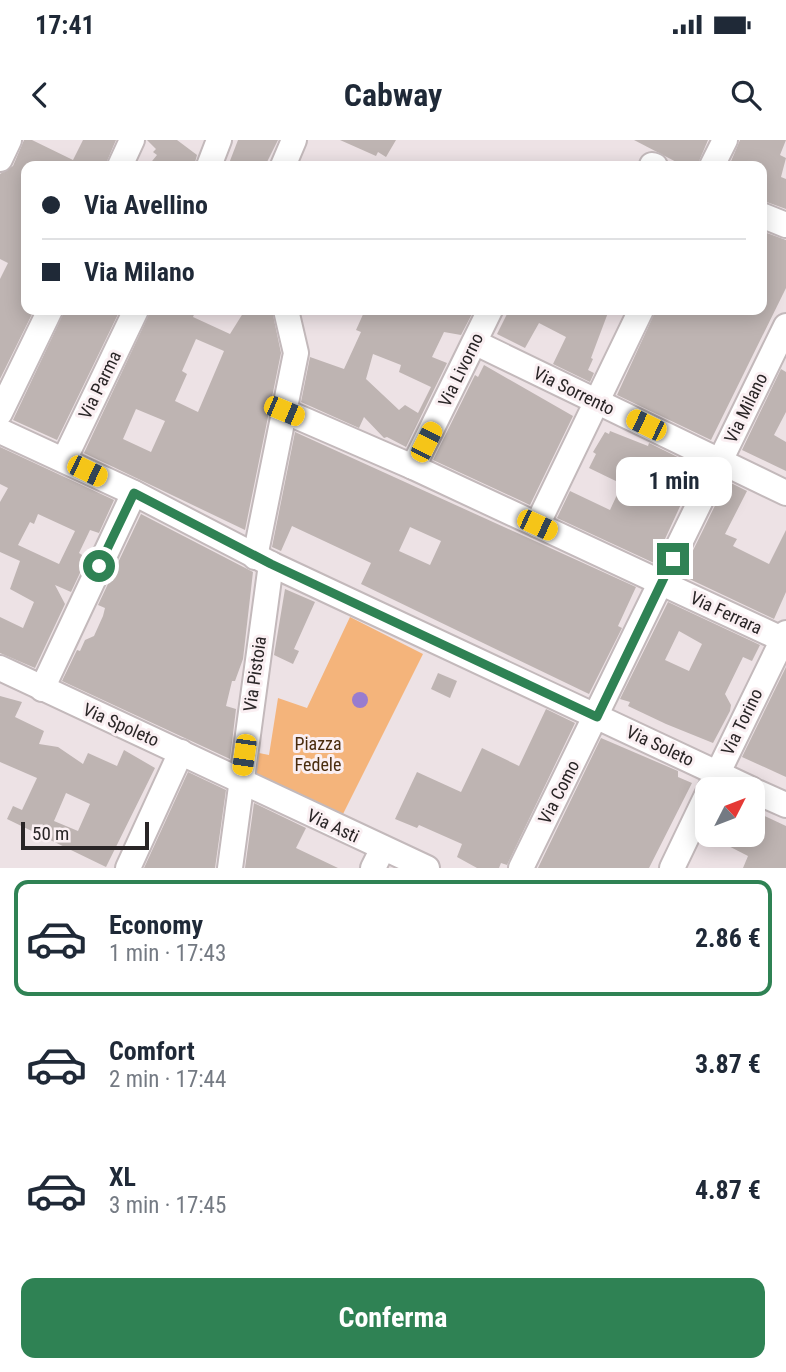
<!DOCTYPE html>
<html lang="it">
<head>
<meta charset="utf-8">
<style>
	:root { --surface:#fff; --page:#f2f2f3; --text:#1f2937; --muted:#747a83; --line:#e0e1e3; --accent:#2f8254 }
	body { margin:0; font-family:"Roboto Condensed",sans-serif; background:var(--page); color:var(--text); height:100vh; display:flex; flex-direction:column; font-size:26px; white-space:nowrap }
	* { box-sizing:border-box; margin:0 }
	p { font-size:23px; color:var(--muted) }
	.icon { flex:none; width:38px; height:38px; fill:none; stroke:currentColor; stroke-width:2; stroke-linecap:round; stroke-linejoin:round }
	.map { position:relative; height:728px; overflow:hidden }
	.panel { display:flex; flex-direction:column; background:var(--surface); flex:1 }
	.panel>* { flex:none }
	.top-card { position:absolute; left:21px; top:21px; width:746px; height:154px; border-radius:14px; box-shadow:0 4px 18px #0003; display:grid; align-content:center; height:154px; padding:0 21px; background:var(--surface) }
	.needle { width:46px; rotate:48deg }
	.controls { position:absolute; left:695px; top:637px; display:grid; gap:14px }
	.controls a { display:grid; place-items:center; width:70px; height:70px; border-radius:14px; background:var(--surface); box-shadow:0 4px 18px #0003; font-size:35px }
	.scale { position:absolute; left:21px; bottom:18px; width:128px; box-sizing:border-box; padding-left:7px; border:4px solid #292526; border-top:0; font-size:19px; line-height:24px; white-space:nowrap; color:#292526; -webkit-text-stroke:5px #faeff2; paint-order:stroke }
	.end { position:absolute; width:32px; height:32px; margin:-16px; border:9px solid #2f8254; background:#fff; box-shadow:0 0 0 4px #fff }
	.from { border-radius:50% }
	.bubble { position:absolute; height:49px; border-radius:14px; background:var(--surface); box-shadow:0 4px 18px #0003; font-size:23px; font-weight:700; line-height:49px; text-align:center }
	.car { position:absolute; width:21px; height:42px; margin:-21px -10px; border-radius:9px; box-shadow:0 0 5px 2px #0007; background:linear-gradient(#f5c518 24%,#345 0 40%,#f5c518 0 76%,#345 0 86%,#f5c518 0) }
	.top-card b { display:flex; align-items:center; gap:24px; height:66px; font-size:26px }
	.top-card b+b { border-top:2px solid var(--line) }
	.top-card i { width:18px; height:18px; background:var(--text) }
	ul { padding:12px 0 0; list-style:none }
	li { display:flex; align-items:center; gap:21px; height:116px; margin:0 14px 10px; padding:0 7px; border:4px solid transparent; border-radius:14px }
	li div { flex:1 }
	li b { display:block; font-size:26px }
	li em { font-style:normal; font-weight:700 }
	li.active { border-color:var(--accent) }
	li>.icon { width:63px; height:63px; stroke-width:1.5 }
	.cta { display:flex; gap:14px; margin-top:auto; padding:14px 21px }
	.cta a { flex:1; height:80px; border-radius:14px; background:var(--accent); color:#fff; font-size:28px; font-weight:700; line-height:80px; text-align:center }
	.status { display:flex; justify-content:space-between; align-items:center; height:49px; padding:0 35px; background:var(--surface); direction:ltr }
	.status svg { height:19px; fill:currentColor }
	header { display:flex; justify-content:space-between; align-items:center; height:91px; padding:0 21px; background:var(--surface); font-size:32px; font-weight:700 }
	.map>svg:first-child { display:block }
	.green { fill:#f4b47b }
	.water { fill:#987ccf }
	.building { fill:#beb4b2; fill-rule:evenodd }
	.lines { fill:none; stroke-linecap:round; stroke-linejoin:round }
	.minor-casing { stroke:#c3b9bb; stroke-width:28 }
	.minor { stroke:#fff; stroke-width:24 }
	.route { stroke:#2f8254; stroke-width:9 }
	.labels { text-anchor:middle; stroke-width:6; stroke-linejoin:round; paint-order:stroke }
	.street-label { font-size:18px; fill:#292526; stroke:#faeff2 }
	.park-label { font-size:18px; fill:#4a2c0d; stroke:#faeff2 }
</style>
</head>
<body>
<div class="status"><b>17:41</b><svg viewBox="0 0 49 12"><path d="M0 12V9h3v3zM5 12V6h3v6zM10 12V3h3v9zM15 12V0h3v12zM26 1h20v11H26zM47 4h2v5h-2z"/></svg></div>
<header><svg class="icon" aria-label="back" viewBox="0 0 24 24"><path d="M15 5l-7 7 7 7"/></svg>Cabway<svg class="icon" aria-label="search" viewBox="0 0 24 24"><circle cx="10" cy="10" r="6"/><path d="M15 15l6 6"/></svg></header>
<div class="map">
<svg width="786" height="728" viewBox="0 0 786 728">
	<rect width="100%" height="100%" fill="#ede2e5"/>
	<polygon class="green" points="350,477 423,514 341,678 250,636 254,612 269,615 278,558 307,568"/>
	<circle class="water" cx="360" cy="560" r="8"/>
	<g class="building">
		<polygon points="24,0 32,0 73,20 83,0 116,0 105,26 26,26 26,170 34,170 0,239 0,139 8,123 0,119 0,34 13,26"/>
		<polygon points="147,0 177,0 197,15 194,26 148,26 157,15 153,12 156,9"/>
		<polygon points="238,0 278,0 265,26 228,26"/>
		<polygon points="340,0 396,0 386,17 378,12 376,16"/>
		<polygon points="634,0 708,0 697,26 684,26"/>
		<polygon points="740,0 786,0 780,15 786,18 781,37 786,39 786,69 761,60 761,26 729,26"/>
		<polygon points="761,91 786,100 786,148 711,300 617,255 656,170 761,170"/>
		<polygon points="65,170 120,170 57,300 13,280"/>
		<path d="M151,170H196L193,177L230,194L245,170H272L281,213L245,390L84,313ZM196,199L224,211L198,272L175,261L187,234L182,231ZM136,269L165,281L151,312L123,299Z"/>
		<path d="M365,170H474L461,195L444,192L432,217L447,223L406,307L387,297L384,298L364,277L359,288L301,262L310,217L344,229L361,192L356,190ZM373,214L401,225L399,232L431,247L418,273L405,265L399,270L366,239Z"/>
		<polygon points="509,170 609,170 591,218 593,219 588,230 594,233 590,242 553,224 566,197 539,183 525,208 497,194"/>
		<polygon points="484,225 573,276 530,365 433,320 475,235 478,237"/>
		<polygon points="781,229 786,232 786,272 774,295 786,302 786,331 742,310"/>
		<polygon points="610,291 648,306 649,303 698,327 654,423 557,378 570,351 610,370 622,344 589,328 596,314 593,312 605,292 609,294"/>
		<path d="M295,292L636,447L618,486L622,488L589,554L361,444L371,423L292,386L281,411L272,407ZM410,387L441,401L430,425L399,411Z"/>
		<path d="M0,307L114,360L99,393L90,390L79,413L87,418L71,452L55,445L65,464L35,528L0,513V477L23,488L34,462L10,449L20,421L0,412V362L8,348L0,344ZM38,374L75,391L59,424L18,405L30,382L34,384Z"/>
		<polygon points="727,341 747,351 725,394 737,399 733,406 769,424 786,390 786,452 774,479 681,435"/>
		<polygon points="141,374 253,432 243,519 235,541 232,541 226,566 236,569 230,619 62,541 77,510 80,511 85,500 94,496 103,476 105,468 98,465"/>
		<polygon points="285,449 315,462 294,509 299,511 293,524 274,515"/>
		<path d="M668,462L760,505L752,521L743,517L725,554L731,565L730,571L713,603L666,584L628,566L630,562L620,559ZM679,491L702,504L689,531L665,520Z"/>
		<polygon points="786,527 786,637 742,617"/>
		<polygon points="438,533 457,541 450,558 431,549"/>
		<path d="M0,556L22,562L15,577L44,591L39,604L58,607L83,624L88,613L117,626L124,610L155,628L106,727L7,679L13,666L22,670L37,638L0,622ZM66,653L90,664L78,691L54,681Z"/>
		<polygon points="546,569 575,583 507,725 501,723 499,728 477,728 457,717 462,704 419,685 417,688 395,679 417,632 461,652 482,608 519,626"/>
		<polygon points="601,598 678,631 678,637 692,643 649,728 538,728"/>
		<polygon points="188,632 226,650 215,728 144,728"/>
		<polygon points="254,663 306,688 296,708 338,728 245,728"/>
		<polygon points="752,670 786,686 786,728 743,728 748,716 707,695 752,695"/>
	</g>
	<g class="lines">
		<g class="minor-casing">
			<g id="minor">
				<polyline points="0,19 9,0"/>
				<polyline points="652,25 655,26"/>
				<polyline points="120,26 132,0"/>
				<polyline points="209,26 219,0"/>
				<polyline points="283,26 294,0"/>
				<polyline points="712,26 725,0"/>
				<polyline points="761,75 786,85"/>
				<polyline points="476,203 786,353"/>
				<polyline points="284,271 413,327 786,501"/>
				<polyline points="0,273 50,170"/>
				<polyline points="0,291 134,353 271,424 751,649"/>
				<polyline points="64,320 136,170"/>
				<polyline points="413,327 490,170"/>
				<polyline points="537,385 641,170"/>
				<polyline points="255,417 296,213 286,170"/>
				<polyline points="0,528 427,728"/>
				<polyline points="42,549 134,353"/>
				<polyline points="710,649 786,493"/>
				<polyline points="752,650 786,665"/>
				<polyline points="128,728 181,612"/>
				<polyline points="230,728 271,424"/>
				<polyline points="373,728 383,708"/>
				<polyline points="521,728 786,186"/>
				<polyline points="672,728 707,655"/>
			</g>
		</g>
		<use href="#minor" class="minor"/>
	</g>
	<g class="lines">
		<polyline class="route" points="99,426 134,353 271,424 597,577 673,419"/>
	</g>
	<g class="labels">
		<g class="street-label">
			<text transform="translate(461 230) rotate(-64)" y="6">Via Livorno</text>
			<text transform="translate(100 245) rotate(-64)" y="6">Via Parma</text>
			<text transform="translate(574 251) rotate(26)" y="6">Via Sorrento</text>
			<text transform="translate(746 268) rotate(-64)" y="6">Via Milano</text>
			<text transform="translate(726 473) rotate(25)" y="6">Via Ferrara</text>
			<text transform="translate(255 534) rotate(-82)" y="6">Via Pistoia</text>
			<text transform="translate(742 582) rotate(-64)" y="6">Via Torino</text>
			<text transform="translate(121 585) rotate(24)" y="6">Via Spoleto</text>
			<text transform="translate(660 606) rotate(25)" y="6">Via Soleto</text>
			<text transform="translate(559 652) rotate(-63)" y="6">Via Como</text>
			<text transform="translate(333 686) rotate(25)" y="6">Via Asti</text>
		</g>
		<g class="park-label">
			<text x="318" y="610">Piazza<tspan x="318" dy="21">Fedele</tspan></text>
		</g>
	</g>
</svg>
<div class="controls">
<a><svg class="needle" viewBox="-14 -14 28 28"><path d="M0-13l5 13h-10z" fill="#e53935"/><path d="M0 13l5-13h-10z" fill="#747a83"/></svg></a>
</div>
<div class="scale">50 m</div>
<i class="end from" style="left:99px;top:426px"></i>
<i class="end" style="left:673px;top:419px"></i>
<div class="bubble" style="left:616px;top:317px;width:116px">1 min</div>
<i class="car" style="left:284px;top:271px;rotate:113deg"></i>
<i class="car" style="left:646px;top:285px;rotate:296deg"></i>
<i class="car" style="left:426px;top:302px;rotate:27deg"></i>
<i class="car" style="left:87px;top:331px;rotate:116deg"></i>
<i class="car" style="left:537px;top:385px;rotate:115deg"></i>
<i class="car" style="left:244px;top:615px;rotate:188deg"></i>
<div class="top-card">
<b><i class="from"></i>Via Avellino</b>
<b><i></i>Via Milano</b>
</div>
</div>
<section class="panel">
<ul>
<li class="active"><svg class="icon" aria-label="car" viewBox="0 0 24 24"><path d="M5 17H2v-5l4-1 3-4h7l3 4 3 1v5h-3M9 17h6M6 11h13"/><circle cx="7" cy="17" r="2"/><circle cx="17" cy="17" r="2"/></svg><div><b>Economy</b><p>1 min · 17:43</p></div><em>2.86 €</em></li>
<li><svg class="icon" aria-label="car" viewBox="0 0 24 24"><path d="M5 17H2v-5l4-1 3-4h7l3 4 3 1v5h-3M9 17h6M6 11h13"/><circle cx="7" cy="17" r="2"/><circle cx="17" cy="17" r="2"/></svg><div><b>Comfort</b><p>2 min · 17:44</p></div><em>3.87 €</em></li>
<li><svg class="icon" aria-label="car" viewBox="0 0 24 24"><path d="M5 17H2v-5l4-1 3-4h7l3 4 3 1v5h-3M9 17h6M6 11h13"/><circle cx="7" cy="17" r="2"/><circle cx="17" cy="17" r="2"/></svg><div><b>XL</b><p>3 min · 17:45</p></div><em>4.87 €</em></li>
</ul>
<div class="cta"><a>Conferma</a></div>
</section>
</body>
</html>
